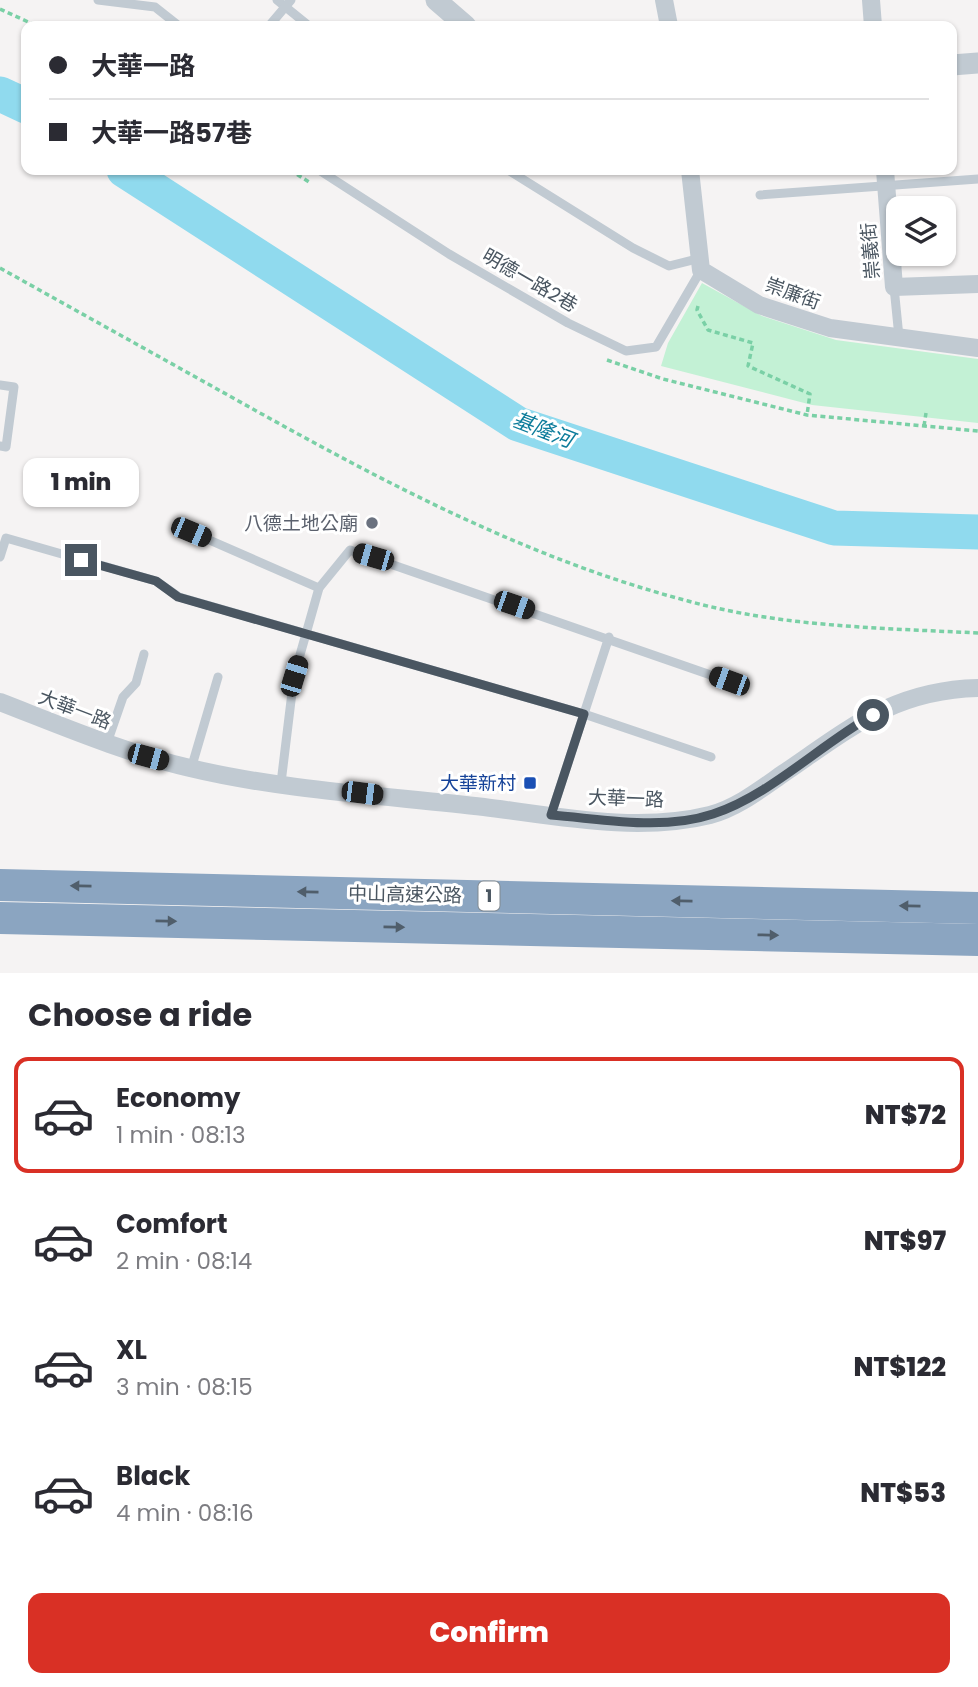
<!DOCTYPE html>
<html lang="en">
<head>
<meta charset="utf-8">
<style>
	:root { --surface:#fff; --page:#f2f2f3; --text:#2b2b33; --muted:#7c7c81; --line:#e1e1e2; --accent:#d93025 }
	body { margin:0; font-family:Poppins,"Noto Sans TC",sans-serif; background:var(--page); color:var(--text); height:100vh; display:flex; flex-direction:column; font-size:26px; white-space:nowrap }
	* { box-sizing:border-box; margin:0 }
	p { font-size:23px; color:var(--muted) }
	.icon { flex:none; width:38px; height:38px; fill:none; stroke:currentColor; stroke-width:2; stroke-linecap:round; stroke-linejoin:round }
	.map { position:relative; height:973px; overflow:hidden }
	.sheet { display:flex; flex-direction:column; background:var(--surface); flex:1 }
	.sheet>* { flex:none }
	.hud { position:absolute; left:21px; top:21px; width:936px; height:154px; border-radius:14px; box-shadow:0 2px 5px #0004; display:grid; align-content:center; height:154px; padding:0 28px; background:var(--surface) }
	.fabs { position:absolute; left:886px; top:196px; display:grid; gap:14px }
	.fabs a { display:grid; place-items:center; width:70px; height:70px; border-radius:14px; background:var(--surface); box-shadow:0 2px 5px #0004; font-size:35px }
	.end { position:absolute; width:32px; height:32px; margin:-16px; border:9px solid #4a5661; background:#fff; box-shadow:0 0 0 4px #fff }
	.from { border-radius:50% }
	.bubble { position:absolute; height:49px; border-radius:14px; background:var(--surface); box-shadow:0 2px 5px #0004; font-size:23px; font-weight:800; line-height:49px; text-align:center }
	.car { position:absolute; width:21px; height:42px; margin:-21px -10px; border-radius:9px; box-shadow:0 0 5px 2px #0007; background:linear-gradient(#222 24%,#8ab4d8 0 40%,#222 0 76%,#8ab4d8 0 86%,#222 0) }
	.hud b { display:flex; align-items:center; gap:24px; height:66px; font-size:26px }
	.hud b+b { border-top:2px solid var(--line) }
	.hud i { width:18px; height:18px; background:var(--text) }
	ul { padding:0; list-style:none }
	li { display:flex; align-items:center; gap:21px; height:116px; margin:0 14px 10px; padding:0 14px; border:4px solid transparent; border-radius:14px }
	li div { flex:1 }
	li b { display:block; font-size:26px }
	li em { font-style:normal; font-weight:800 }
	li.current { border-color:var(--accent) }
	li>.icon { width:63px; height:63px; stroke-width:1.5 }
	h2 { padding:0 28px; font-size:32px; line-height:84px }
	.cta { display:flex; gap:14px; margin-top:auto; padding:14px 28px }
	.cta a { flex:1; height:80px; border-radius:14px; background:var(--accent); color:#fff; font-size:28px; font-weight:800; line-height:80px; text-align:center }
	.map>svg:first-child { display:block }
	.green { fill:#c3f1d5 }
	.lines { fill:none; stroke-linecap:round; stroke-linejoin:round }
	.river { stroke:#90daee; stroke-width:35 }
	.path { stroke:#7ad0a6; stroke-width:3.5; stroke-dasharray:5 3.5; stroke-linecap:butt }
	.service { stroke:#c1cad2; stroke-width:9 }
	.minor { stroke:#c1cad2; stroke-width:18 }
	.tertiary { stroke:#c1cad2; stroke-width:21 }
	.motorway { stroke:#8ba5c1; stroke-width:32 }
	.oneway { fill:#505e6b }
	.route { stroke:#4a5661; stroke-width:9 }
	.worship-dot { fill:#6b7280; stroke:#fff; stroke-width:2.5 }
	.transit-dot { fill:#1a4fb4; stroke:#fff; stroke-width:2.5 }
	.labels { text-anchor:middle; stroke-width:6; stroke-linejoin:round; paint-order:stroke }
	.shield { fill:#fff; stroke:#808990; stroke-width:2 }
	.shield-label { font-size:18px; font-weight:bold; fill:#4a5661 }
	.street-label { font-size:19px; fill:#4a5661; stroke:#fff }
	.worship-label { font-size:19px; fill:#5b616d; stroke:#fff; text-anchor:end }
	.transit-label { font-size:19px; fill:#164399; stroke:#fff; text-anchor:end }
	.water-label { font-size:21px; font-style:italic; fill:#0c7c9b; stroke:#fff }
</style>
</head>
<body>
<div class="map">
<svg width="978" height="973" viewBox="0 0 978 973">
	<rect width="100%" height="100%" fill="#f5f3f3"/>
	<polygon class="green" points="702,283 762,316 836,340 978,359 978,423 812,405 661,366 668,343"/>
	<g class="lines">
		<g class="river">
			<polyline points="0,94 26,106"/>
			<polyline points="124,170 518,424 834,528 978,532"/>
		</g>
		<g class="path">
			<polyline points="0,9 37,26"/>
			<polyline points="290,170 309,182"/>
			<path d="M0,268C84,315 167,361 251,408C391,486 532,560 688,601C783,627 880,628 978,633"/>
			<polyline points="698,306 697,310 708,330 753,343 748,366 810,394 807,415"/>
			<polyline points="607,360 663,379 807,415 978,431"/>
			<polyline points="924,426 926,413"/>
		</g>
		<g class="service">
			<polyline points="98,0 155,7 179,26"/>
			<polyline points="277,0 309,26"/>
			<polyline points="269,26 291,0"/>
			<polyline points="319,170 449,254 568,323 626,351 656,347 701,270"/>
			<polyline points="508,170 633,248 669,266 701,258"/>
			<polyline points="760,195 978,179"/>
			<polyline points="894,287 899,337"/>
			<polyline points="0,385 14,387 6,447 0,446"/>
			<polyline points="191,532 319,588"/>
			<polyline points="0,557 6,538 156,581 179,597 584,714 711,757"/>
			<polyline points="107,743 123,697 136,683 144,654"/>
			<polyline points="191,769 218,677"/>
			<polyline points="281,783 294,676 319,588 350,550 728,681"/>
			<polyline points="551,815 609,637"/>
		</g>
		<g class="minor">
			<polyline points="664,0 669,26"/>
			<polyline points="871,0 873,26"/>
			<polyline points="690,170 701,270 759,305 830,328 978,348"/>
			<polyline points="885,170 894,287 978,284"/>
			<path d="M0,702C62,726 125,753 190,768C281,790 389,796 484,807C556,816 638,833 710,815C737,808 761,789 784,773C850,728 894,690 978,688"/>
		</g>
		<g class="tertiary">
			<polyline points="436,0 466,26"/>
			<polyline points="952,65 978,63"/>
		</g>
		<g class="motorway">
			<polyline points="0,885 978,908"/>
			<polyline points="0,918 978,940"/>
		</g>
	</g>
	<defs><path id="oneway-solid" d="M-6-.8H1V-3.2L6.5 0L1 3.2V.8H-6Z" transform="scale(1.75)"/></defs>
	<g class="oneway">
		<use href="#oneway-solid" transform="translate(81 886) rotate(-179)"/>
		<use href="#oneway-solid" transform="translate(308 892) rotate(-179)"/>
		<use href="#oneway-solid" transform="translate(682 901) rotate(-179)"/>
		<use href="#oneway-solid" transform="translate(910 906) rotate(-179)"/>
		<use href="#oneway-solid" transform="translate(166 921) rotate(1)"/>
		<use href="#oneway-solid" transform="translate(394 927) rotate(1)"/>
		<use href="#oneway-solid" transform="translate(768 935) rotate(1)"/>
	</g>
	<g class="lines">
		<path class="route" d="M81,560L156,581L178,597L584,714L551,815C603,819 662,831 713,814C769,796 821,744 873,715"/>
	</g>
	<circle class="worship-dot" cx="372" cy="523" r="7"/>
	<rect class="transit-dot" x="523" y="776" width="14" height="14" rx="3.5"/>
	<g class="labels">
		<rect class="shield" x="478.5" y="881.5" width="21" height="29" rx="5"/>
		<g class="shield-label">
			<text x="489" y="902">1</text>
		</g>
		<g class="street-label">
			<text transform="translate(870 251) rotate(-95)" y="7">崇義街</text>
			<text transform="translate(530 280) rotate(30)" y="7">明德一路2巷</text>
			<text transform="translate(793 293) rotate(20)" y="7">崇廉街</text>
			<text transform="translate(75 709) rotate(21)" y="7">大華一路</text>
			<text transform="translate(626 798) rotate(2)" y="7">大華一路</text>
			<text transform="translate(405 894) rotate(1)" y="7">中山高速公路</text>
		</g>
		<g class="worship-label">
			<text x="358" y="530">八德土地公廟</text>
		</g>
		<g class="transit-label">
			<text x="516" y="790">大華新村</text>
		</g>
		<g class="water-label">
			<text transform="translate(543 430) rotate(21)" y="7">基隆河</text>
		</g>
	</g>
</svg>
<div class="fabs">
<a><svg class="icon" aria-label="layers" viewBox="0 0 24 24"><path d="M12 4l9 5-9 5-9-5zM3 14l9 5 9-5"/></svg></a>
</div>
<i class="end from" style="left:873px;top:715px"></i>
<i class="end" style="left:81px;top:560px"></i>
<div class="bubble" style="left:23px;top:458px;width:116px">1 min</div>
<i class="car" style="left:191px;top:532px;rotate:113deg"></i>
<i class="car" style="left:373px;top:557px;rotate:286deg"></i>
<i class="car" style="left:514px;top:605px;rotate:109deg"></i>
<i class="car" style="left:294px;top:676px;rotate:17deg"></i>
<i class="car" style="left:729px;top:681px;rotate:290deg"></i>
<i class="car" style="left:148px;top:757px;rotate:105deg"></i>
<i class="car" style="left:362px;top:793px;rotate:97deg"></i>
<div class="hud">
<b><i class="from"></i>大華一路</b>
<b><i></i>大華一路57巷</b>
</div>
</div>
<section class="sheet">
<h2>Choose a ride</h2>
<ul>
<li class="current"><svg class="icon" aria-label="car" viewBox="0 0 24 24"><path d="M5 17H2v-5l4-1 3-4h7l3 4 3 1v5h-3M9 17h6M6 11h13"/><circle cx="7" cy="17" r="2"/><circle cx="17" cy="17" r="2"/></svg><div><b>Economy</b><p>1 min · 08:13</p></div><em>NT$72</em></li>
<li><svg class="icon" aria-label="car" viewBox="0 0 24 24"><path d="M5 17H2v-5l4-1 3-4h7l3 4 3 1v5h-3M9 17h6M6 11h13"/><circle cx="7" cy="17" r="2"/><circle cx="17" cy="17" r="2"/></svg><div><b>Comfort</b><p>2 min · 08:14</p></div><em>NT$97</em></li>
<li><svg class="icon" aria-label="car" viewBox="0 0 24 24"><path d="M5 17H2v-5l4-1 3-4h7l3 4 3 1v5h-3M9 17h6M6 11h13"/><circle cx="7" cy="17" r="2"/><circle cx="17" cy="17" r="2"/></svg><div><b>XL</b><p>3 min · 08:15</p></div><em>NT$122</em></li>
<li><svg class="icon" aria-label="car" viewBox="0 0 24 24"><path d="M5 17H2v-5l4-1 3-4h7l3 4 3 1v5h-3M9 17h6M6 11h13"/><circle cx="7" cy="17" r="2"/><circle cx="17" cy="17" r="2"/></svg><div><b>Black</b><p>4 min · 08:16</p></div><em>NT$53</em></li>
</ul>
<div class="cta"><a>Confirm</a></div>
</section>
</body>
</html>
